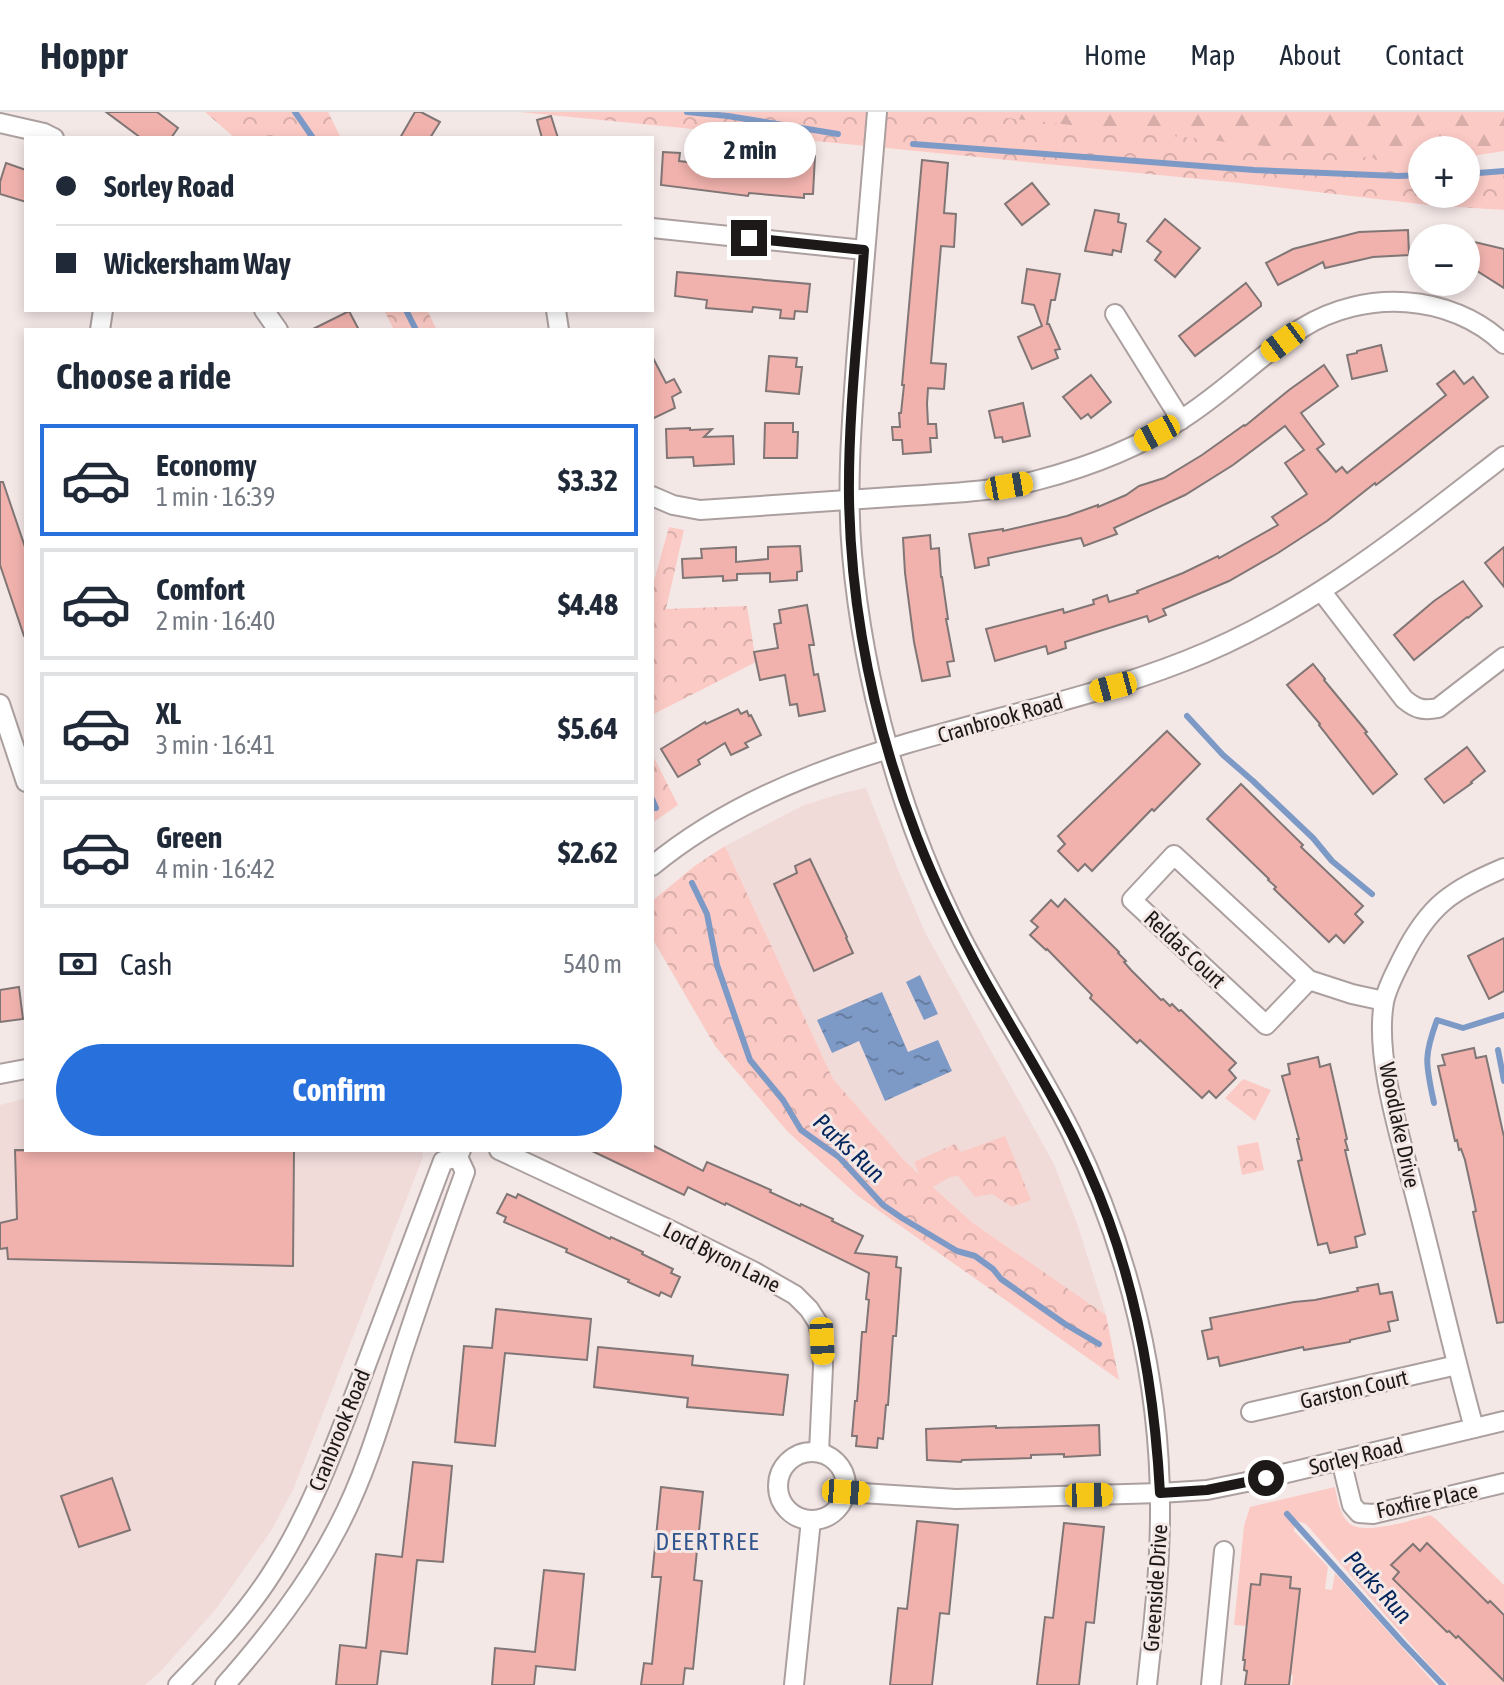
<!DOCTYPE html>
<html lang="en">
<head>
<meta charset="utf-8">
<style>
	:root { --surface:#fff; --page:#f2f2f3; --text:#1f2937; --muted:#747a83; --line:#e0e1e3; --accent:#2871dd }
	body { margin:0; font-family:"Asap Condensed",sans-serif; background:var(--page); color:var(--text); height:100vh; display:flex; flex-direction:column; font-size:30px; white-space:nowrap }
	* { box-sizing:border-box; margin:0 }
	p { font-size:26px; color:var(--muted) }
	.icon { flex:none; width:44px; height:44px; fill:none; stroke:currentColor; stroke-width:2; stroke-linecap:round; stroke-linejoin:round }
	.map { position:relative; flex:1; overflow:hidden }
	.panel { position:absolute; left:24px; top:216px; width:630px; height:824px; display:flex; flex-direction:column; background:var(--surface); border-radius:0px; box-shadow:0 4px 12px #0003 }
	.panel>* { flex:none }
	.banner { position:absolute; left:24px; top:24px; width:630px; height:176px; border-radius:0px; box-shadow:0 4px 12px #0003; display:grid; align-content:center; height:176px; padding:0 32px; background:var(--surface) }
	.fabs { position:absolute; left:1408px; top:24px; display:grid; gap:16px }
	.fabs a { display:grid; place-items:center; width:72px; height:72px; border-radius:50%; background:var(--surface); box-shadow:0 4px 12px #0003; font-size:40px }
	.end { position:absolute; width:36px; height:36px; margin:-18px; border:10px solid #1d1919; background:#fff; box-shadow:0 0 0 4px #fff }
	.from { border-radius:50% }
	.bubble { position:absolute; height:56px; border-radius:28px; background:var(--surface); box-shadow:0 4px 12px #0003; font-size:26px; font-weight:700; line-height:56px; text-align:center }
	.car { position:absolute; width:24px; height:48px; margin:-24px -12px; border-radius:10px; box-shadow:0 0 6px 2px #0007; background:linear-gradient(#f5c518 24%,#345 0 40%,#f5c518 0 76%,#345 0 86%,#f5c518 0) }
	.banner b { display:flex; align-items:center; gap:28px; height:76px; font-size:30px }
	.banner b+b { border-top:2px solid var(--line) }
	.banner i { width:20px; height:20px; background:var(--text) }
	ul { padding:0; list-style:none }
	li { display:flex; align-items:center; gap:24px; height:112px; margin:0 16px 12px; padding:0 16px; border:4px solid var(--line); border-radius:0px }
	li div { flex:1 }
	li b { display:block; font-size:30px }
	li em { font-style:normal; font-weight:700 }
	li.on { border-color:var(--accent) }
	li>.icon { width:72px; height:72px; stroke-width:1.5 }
	h2 { padding:0 32px; font-size:36px; line-height:96px }
	.pay { display:flex; align-items:center; gap:20px; height:88px; padding:0 32px; font-size:30px }
	.pay p { margin-inline-start:auto }
	.cta { display:flex; gap:16px; margin-top:auto; padding:16px 32px }
	.cta a { flex:1; height:92px; border-radius:48px; background:var(--accent); color:#fff; font-size:32px; font-weight:700; line-height:92px; text-align:center }
	header { display:flex; align-items:center; gap:48px; box-sizing:border-box; height:112px; padding:0 40px; background:var(--surface); border-bottom:2px solid var(--line) }
	header strong { font-size:38px }
	nav { display:flex; gap:44px; margin-inline-start:auto; font-size:28px }
	.map>svg:first-child { display:block }
	.built { fill:#f0dbd9 }
	.grass { fill:#fbcac5 }
	.forest { fill:url(#forest-firs) }
	.park { fill:url(#park-crowns) }
	.water { fill:url(#water-ripples) }
	.lines { fill:none; stroke-linecap:round; stroke-linejoin:round }
	.stream { stroke:#7d9ac7; stroke-width:6 }
	.building { fill:#f1b2ad; stroke:#807675; stroke-width:2 }
	.minor-casing { stroke:#aba09f; stroke-width:22 }
	.minor { stroke:#fff; stroke-width:18 }
	.route { stroke:#1d1919; stroke-width:10 }
	.labels { text-anchor:middle; stroke-width:6; stroke-linejoin:round; paint-order:stroke }
	.street-label { font-size:22px; fill:#1d1919; stroke:#f4e8e7 }
	.water-label { font-size:24px; font-style:italic; fill:#01255b; stroke:#f4e8e7 }
	.neighbourhood-label { font-size:24px; letter-spacing:2px; fill:#31558c; stroke:#f4e8e7 }
</style>
</head>
<body>
<header>
<strong>Hoppr</strong>
<nav><a>Home</a><a>Map</a><a>About</a><a>Contact</a></nav>
</header>
<div class="map">
<svg width="1504" height="1573" viewBox="0 0 1504 1573">
	<defs>
		<pattern id="forest-firs" width="22" height="20" patternUnits="userSpaceOnUse" patternTransform="scale(2)"><rect width="22" height="20" fill="#fbcac5"/><path d="M5 1l3.5 6h-7zM16 11l3.5 6h-7z" fill="#d7ada9"/></pattern>
		<pattern id="park-crowns" width="20" height="18" patternUnits="userSpaceOnUse" patternTransform="scale(2)"><rect width="20" height="18" fill="#fbcac5"/><path d="M2 6a3 3 0 1 1 6 0M12 15a3 3 0 1 1 6 0" fill="none" stroke="#d7ada9"/></pattern>
		<pattern id="water-ripples" width="26" height="14" patternUnits="userSpaceOnUse" patternTransform="scale(2)"><rect width="26" height="14" fill="#7d9ac7"/><path d="M2 4q2-2 4 0t4 0M15 11q2-2 4 0t4 0" fill="none" stroke="#667da1"/></pattern>
	</defs>
	<rect width="100%" height="100%" fill="#f4e8e7"/>
	<g class="built">
		<polygon points="866,676 899,760 926,822 1053,1050 1077,1111 1106,1203 973,1111 904,1048 833,967 725,734 804,693 843,681"/>
		<polygon points="26,986 26,1038 422,1038 423,1045 293,1378 271,1419 216,1497 161,1559 145,1573 0,1573 0,993"/>
	</g>
	<path class="grass" d="M1335,1375C1337,1387 1340,1403 1349,1411C1362,1424 1413,1408 1430,1403L1436,1407L1504,1473V1500L1500,1497L1499,1498L1487,1492L1427,1432L1420,1439L1412,1432L1392,1453L1399,1460L1393,1468L1447,1520L1449,1519L1456,1526L1458,1524L1504,1569V1573H1449L1428,1552L1306,1412L1295,1408L1294,1419L1328,1455L1325,1477L1332,1478L1335,1461L1436,1573H1292L1293,1563L1288,1562L1292,1553L1300,1478L1290,1476L1291,1465L1260,1473H1251L1246,1514L1234,1513L1244,1414L1250,1395Z"/>
	<polygon class="forest" points="920,0 1504,0 1504,39 1466,45 1466,38 1422,38 1422,51 1400,53"/>
	<g class="park">
		<polygon points="205,0 328,0 341,26 235,26"/>
		<polygon points="520,0 951,0 1422,51 1422,82 1466,82 1466,56 1504,60 1504,98 1428,93 1240,71"/>
		<polygon points="384,198 427,198 437,218 394,218"/>
		<polygon points="669,415 684,418 666,497 747,494 756,550 652,603 652,476"/>
		<polygon points="652,642 678,693 652,711"/>
		<polygon points="725,734 833,967 904,1048 919,1062 914,1050 955,1032 961,1040 1005,1024 1031,1088 1012,1095 992,1082 975,1085 958,1064 950,1065 933,1075 973,1111 1106,1203 1119,1268 858,1084 787,1019 715,934 652,826 652,789 696,753"/>
		<polygon points="1243,967 1271,978 1255,1009 1225,986"/>
		<polygon points="1258,1030 1264,1058 1242,1063 1237,1034"/>
	</g>
	<g class="water">
		<polygon points="920,863 938,902 924,908 906,870"/>
		<polygon points="882,880 908,940 938,928 952,959 885,989 859,929 832,941 817,908"/>
	</g>
	<g class="lines">
		<g class="stream">
			<polyline points="295,0 313,26"/>
			<polyline points="687,0 728,4 838,22"/>
			<polyline points="913,32 1254,58 1398,64 1422,63"/>
			<polyline points="1466,62 1504,59"/>
			<polyline points="406,198 416,218"/>
			<polyline points="1187,604 1223,643 1253,669 1313,726 1332,749 1372,782"/>
			<polyline points="652,687 656,696"/>
			<polyline points="692,771 707,802 717,853 750,948 783,988 801,1018 839,1045 883,1093 902,1106 957,1139 975,1144 993,1157 1001,1167 1065,1212 1099,1232"/>
			<polyline points="1498,938 1504,969"/>
			<path d="M1434,991C1426,952 1423,946 1437,908L1463,916L1504,903"/>
			<polyline points="1287,1402 1404,1532 1443,1573"/>
		</g>
	</g>
	<g class="building">
		<polygon points="106,0 157,0 178,16 171,26 141,26"/>
		<polygon points="415,0 421,0 440,10 430,26 400,26"/>
		<polygon points="551,4 558,26 542,26 537,8"/>
		<polygon points="663,40 680,41 679,49 779,60 780,50 794,52 795,42 815,44 813,82 804,82 804,86 749,81 748,84 661,73"/>
		<polygon points="922,48 948,51 944,101 956,102 954,135 941,134 931,251 946,252 944,277 928,276 927,292 928,312 936,312 937,326 930,326 931,340 903,342 902,328 893,328 892,315 900,315 899,301 901,301 904,273 902,273"/>
		<polygon points="6,51 26,58 26,90 0,82 0,70"/>
		<polygon points="1032,71 1049,92 1022,113 1005,92"/>
		<polygon points="1095,98 1119,102 1118,110 1126,112 1121,140 1113,138 1112,143 1085,139"/>
		<polygon points="1165,107 1200,136 1175,165 1155,148 1161,140 1147,129"/>
		<polygon points="1408,118 1409,143 1373,145 1325,156 1323,150 1278,173 1266,151 1293,137 1359,120"/>
		<polygon points="1466,128 1504,137 1504,176 1466,152"/>
		<polygon points="1027,157 1060,162 1055,188 1051,188 1047,212 1049,212 1060,237 1055,238 1058,246 1032,257 1018,225 1042,214 1034,193 1022,191"/>
		<polygon points="677,160 810,172 807,200 795,199 794,207 780,206 781,198 753,195 752,200 706,196 707,188 675,184"/>
		<polygon points="1246,171 1261,191 1261,194 1195,244 1179,224"/>
		<polygon points="349,199 359,218 311,218"/>
		<polygon points="1381,233 1387,259 1352,267 1347,243 1357,241 1357,239"/>
		<polygon points="652,244 666,271 674,267 681,280 672,285 675,296 652,307"/>
		<polygon points="769,244 797,246 796,255 802,255 799,282 766,279"/>
		<polygon points="1324,253 1338,274 1301,301 1324,332 1317,337 1336,360 1342,355 1347,361 1446,283 1437,272 1454,259 1464,272 1473,265 1488,285 1406,350 1376,373 1375,371 1327,409 1278,441 1229,469 1163,497 1166,503 1149,510 1147,504 1065,530 1066,536 1048,542 1046,534 995,549 986,517 1063,497 1064,501 1094,492 1093,488 1107,483 1109,490 1138,481 1137,479 1183,461 1218,444 1219,446 1278,413 1272,405 1307,382 1285,351 1304,338 1285,314 1233,353 1185,383 1114,416 1117,422 1084,434 1081,426 988,446 989,453 975,456 969,422 1003,417 1003,419 1067,404 1098,393 1098,395 1126,383 1139,374 1164,366 1202,343 1244,313 1245,314 1289,278"/>
		<polygon points="1091,263 1111,290 1091,306 1088,302 1081,307 1063,285"/>
		<polygon points="1023,291 1030,324 1003,330 1002,325 995,326 989,299"/>
		<polygon points="765,311 793,311 793,320 798,320 797,346 764,346"/>
		<polygon points="690,316 690,318 712,317 704,325 733,324 734,352 694,354 693,345 667,346 666,317"/>
		<polygon points="0,370 3,370 26,438 26,524 24,524 0,453"/>
		<polygon points="930,423 931,437 939,436 941,465 942,465 948,507 946,507 954,549 947,550 950,564 922,569 914,530 905,461 903,426"/>
		<polygon points="800,434 802,459 797,460 797,468 770,470 770,461 737,462 737,468 723,469 723,464 683,466 682,447 702,446 701,437 736,435 736,450 768,447 768,435"/>
		<polygon points="1504,435 1504,475 1485,451"/>
		<polygon points="1463,469 1482,494 1468,506 1467,505 1414,548 1394,523 1434,489"/>
		<polygon points="807,493 814,533 809,533 814,563 818,562 825,599 799,604 797,592 790,593 785,563 760,568 754,540 778,536 774,512 781,511 779,498"/>
		<polygon points="1313,552 1325,567 1324,568 1367,620 1365,621 1397,662 1373,682 1319,613 1320,612 1287,573"/>
		<polygon points="738,597 741,602 747,599 749,604 751,603 761,623 745,631 748,635 731,643 725,631 698,648 700,652 678,665 661,637 705,610 706,612"/>
		<polygon points="1167,619 1200,652 1154,699 1152,697 1092,759 1085,752 1078,759 1058,739 1065,732 1058,724"/>
		<polygon points="1467,635 1485,659 1471,670 1472,671 1444,691 1425,667"/>
		<polygon points="1241,672 1303,733 1301,735 1363,794 1355,802 1363,810 1344,831 1336,823 1329,830 1274,777 1276,775 1268,768 1269,767 1207,707"/>
		<polygon points="810,747 847,825 846,826 853,841 814,859 774,772 797,761 795,754"/>
		<polygon points="1065,787 1119,840 1118,841 1126,849 1124,850 1131,858 1161,888 1163,887 1170,894 1172,892 1179,899 1181,898 1236,951 1229,958 1236,966 1216,986 1209,979 1202,986 1140,928 1137,931 1090,886 1092,883 1047,837 1046,838 1030,823 1038,815 1031,809 1051,788 1058,795"/>
		<polygon points="1504,826 1504,879 1489,887 1468,844"/>
		<polygon points="19,875 23,907 0,910 0,878"/>
		<polygon points="1474,936 1476,946 1486,944 1504,1025 1504,1210 1497,1211 1473,1100 1476,1099 1474,1089 1465,1048 1461,1037 1459,1038 1457,1028 1455,1029 1438,954 1445,953 1442,943"/>
		<polygon points="1318,945 1320,955 1330,952 1347,1027 1345,1028 1348,1038 1345,1038 1365,1122 1355,1125 1357,1135 1330,1141 1327,1131 1318,1133 1298,1049 1302,1048 1297,1027 1299,1027 1282,964 1290,962 1288,952"/>
		<polygon points="652,1033 703,1059 707,1050 771,1078 770,1080 800,1094 801,1092 833,1107 832,1109 863,1124 855,1141 897,1145 896,1155 901,1156 896,1224 893,1224 888,1293 886,1293 883,1327 878,1326 877,1336 856,1334 857,1324 852,1324 855,1289 857,1289 862,1220 866,1220 869,1188 866,1187 869,1161 726,1091 725,1093 688,1075 684,1083 590,1038 652,1038"/>
		<polygon points="15,1038 294,1039 293,1154 8,1147 7,1136 0,1137 0,1111 17,1107"/>
		<polygon points="507,1082 516,1086 518,1082 610,1127 611,1125 643,1140 642,1142 673,1157 671,1161 680,1165 671,1185 661,1180 659,1184 628,1170 629,1168 566,1140 567,1137 504,1110 506,1105 497,1101"/>
		<polygon points="1378,1172 1380,1182 1392,1180 1398,1208 1388,1210 1390,1219 1350,1228 1350,1230 1304,1238 1303,1235 1220,1254 1218,1245 1208,1247 1202,1219 1212,1217 1210,1206 1294,1190 1315,1188 1358,1179 1357,1176"/>
		<polygon points="496,1197 591,1207 587,1248 505,1241 495,1334 455,1330 464,1234 492,1236"/>
		<polygon points="598,1235 693,1244 692,1253 788,1263 783,1303 687,1295 688,1286 594,1275"/>
		<polygon points="1099,1313 1100,1343 1064,1345 1064,1342 1031,1343 1031,1346 962,1348 961,1350 927,1348 926,1317 996,1314 996,1316"/>
		<polygon points="413,1350 452,1354 443,1450 417,1448 407,1542 381,1539 377,1573 336,1573 340,1533 366,1536 376,1442 402,1445"/>
		<polygon points="112,1366 130,1418 79,1435 61,1384"/>
		<polygon points="661,1375 703,1380 694,1468 702,1469 693,1557 685,1556 683,1573 641,1573 644,1551 652,1552 661,1465 652,1465"/>
		<polygon points="917,1409 958,1413 949,1502 940,1501 932,1573 890,1573 898,1496 907,1497"/>
		<polygon points="1064,1411 1104,1415 1094,1511 1086,1510 1079,1573 1037,1573 1045,1505 1053,1506"/>
		<polygon points="1427,1431 1488,1491 1490,1489 1504,1503 1504,1569 1458,1524 1456,1526 1449,1519 1447,1520 1393,1467 1399,1460 1391,1453 1413,1432 1420,1439"/>
		<polygon points="544,1458 584,1462 575,1558 536,1554 534,1573 492,1573 495,1536 535,1540"/>
		<polygon points="1261,1462 1291,1465 1290,1476 1300,1477 1289,1573 1245,1573 1247,1559 1244,1558 1245,1548 1243,1548 1251,1472 1260,1473"/>
	</g>
	<g class="lines">
		<g class="minor-casing">
			<g id="minor">
				<path d="M877,0C870,79 863,158 857,237C852,306 846,374 852,442C858,509 870,572 888,636C906,702 931,766 962,827C996,893 1038,954 1071,1020C1129,1137 1161,1270 1160,1401C1160,1459 1153,1516 1147,1573"/>
				<polyline points="0,11 44,21 54,26"/>
				<polyline points="652,116 864,138"/>
				<polyline points="264,198 278,218"/>
				<polyline points="556,198 559,218"/>
				<polyline points="1115,202 1181,308"/>
				<polyline points="100,218 103,198"/>
				<path d="M652,384L673,393L700,398C769,393 837,389 906,384C950,381 995,380 1038,368C1088,355 1138,336 1182,307C1225,280 1260,243 1302,216C1364,177 1451,181 1504,232"/>
				<path d="M1322,480L1404,587C1416,597 1423,599 1438,596L1504,545"/>
				<polyline points="0,592 26,670"/>
				<path d="M652,754C804,629 1007,619 1185,549C1306,502 1402,423 1504,344"/>
				<polyline points="1309,868 1266,913 1132,788 1174,743 1309,868 1352,882 1384,889"/>
				<polyline points="0,962 26,957"/>
				<polyline points="499,1038 670,1118 753,1159 795,1183 809,1197 818,1211 822,1229 823,1255 819,1340"/>
				<polyline points="1251,1300 1457,1253"/>
				<path d="M1474,1316C1453,1240 1436,1163 1416,1087C1402,1030 1374,947 1384,890C1387,875 1396,859 1403,845C1429,793 1452,778 1504,756"/>
				<circle cx="812" cy="1374" r="34"/>
				<polyline points="1341,1348 1352,1393 1359,1401 1373,1402 1504,1371"/>
				<polyline points="846,1380 956,1387 1160,1381 1207,1378 1266,1366 1504,1309"/>
				<path d="M178,1573C212,1538 246,1502 272,1461C312,1399 337,1329 363,1261C390,1190 416,1120 443,1049L458,1045"/>
				<path d="M225,1573C268,1524 308,1473 338,1415C367,1360 384,1298 403,1239C423,1179 443,1120 465,1060L458,1045L461,1038"/>
				<polyline points="794,1573 811,1408"/>
				<polyline points="1211,1573 1224,1439"/>
			</g>
		</g>
		<use href="#minor" class="minor"/>
	</g>
	<g class="lines">
		<path class="route" d="M749,126L864,138C858,220 848,304 849,386C851,502 876,618 917,725C936,774 959,821 984,867C1019,930 1059,991 1088,1057C1134,1159 1154,1270 1160,1381L1207,1378L1266,1366"/>
	</g>
	<g class="labels">
		<g class="street-label">
			<text transform="translate(1000 606) rotate(-16)" y="8">Cranbrook Road</text>
			<text transform="translate(1185 837) rotate(43)" y="8">Reldas Court</text>
			<text transform="translate(1400 1013) rotate(78)" y="8">Woodlake Drive</text>
			<text transform="translate(722 1145) rotate(27)" y="8">Lord Byron Lane</text>
			<text transform="translate(1354 1277) rotate(-13)" y="8">Garston Court</text>
			<text transform="translate(339 1318) rotate(-68)" y="8">Cranbrook Road</text>
			<text transform="translate(1356 1344) rotate(-14)" y="8">Sorley Road</text>
			<text transform="translate(1427 1388) rotate(-12)" y="8">Foxfire Place</text>
			<text transform="translate(1155 1476) rotate(-86)" y="8">Greenside Drive</text>
		</g>
		<g class="water-label">
			<text transform="translate(849 1036) rotate(43)" y="8">Parks Run</text>
			<text transform="translate(1378 1475) rotate(48)" y="8">Parks Run</text>
		</g>
		<g class="neighbourhood-label">
			<text x="708" y="1438">DEERTREE</text>
		</g>
	</g>
</svg>
<div class="fabs">
<a>+</a>
<a>−</a>
</div>
<i class="end from" style="left:1266px;top:1366px"></i>
<i class="end" style="left:749px;top:126px"></i>
<div class="bubble" style="left:684px;top:10px;width:132px">2 min</div>
<i class="car" style="left:1283px;top:230px;rotate:233deg"></i>
<i class="car" style="left:1157px;top:321px;rotate:242deg"></i>
<i class="car" style="left:1009px;top:374px;rotate:80deg"></i>
<i class="car" style="left:1113px;top:575px;rotate:255deg"></i>
<i class="car" style="left:822px;top:1229px;rotate:177deg"></i>
<i class="car" style="left:846px;top:1380px;rotate:94deg"></i>
<i class="car" style="left:1089px;top:1383px;rotate:89deg"></i>
<div class="banner">
<b><i class="from"></i>Sorley Road</b>
<b><i></i>Wickersham Way</b>
</div>
<section class="panel">
<h2>Choose a ride</h2>
<ul>
<li class="on"><svg class="icon" aria-label="car" viewBox="0 0 24 24"><path d="M5 17H2v-5l4-1 3-4h7l3 4 3 1v5h-3M9 17h6M6 11h13"/><circle cx="7" cy="17" r="2"/><circle cx="17" cy="17" r="2"/></svg><div><b>Economy</b><p>1 min · 16:39</p></div><em>$3.32</em></li>
<li><svg class="icon" aria-label="car" viewBox="0 0 24 24"><path d="M5 17H2v-5l4-1 3-4h7l3 4 3 1v5h-3M9 17h6M6 11h13"/><circle cx="7" cy="17" r="2"/><circle cx="17" cy="17" r="2"/></svg><div><b>Comfort</b><p>2 min · 16:40</p></div><em>$4.48</em></li>
<li><svg class="icon" aria-label="car" viewBox="0 0 24 24"><path d="M5 17H2v-5l4-1 3-4h7l3 4 3 1v5h-3M9 17h6M6 11h13"/><circle cx="7" cy="17" r="2"/><circle cx="17" cy="17" r="2"/></svg><div><b>XL</b><p>3 min · 16:41</p></div><em>$5.64</em></li>
<li><svg class="icon" aria-label="car" viewBox="0 0 24 24"><path d="M5 17H2v-5l4-1 3-4h7l3 4 3 1v5h-3M9 17h6M6 11h13"/><circle cx="7" cy="17" r="2"/><circle cx="17" cy="17" r="2"/></svg><div><b>Green</b><p>4 min · 16:42</p></div><em>$2.62</em></li>
</ul>
<div class="pay"><svg class="icon" aria-label="cash" viewBox="0 0 24 24"><path d="M3 7h18v10H3z"/><circle cx="12" cy="12" r="2"/></svg>Cash<p>540 m</p></div>
<div class="cta"><a>Confirm</a></div>
</section>
</div>
</body>
</html>
